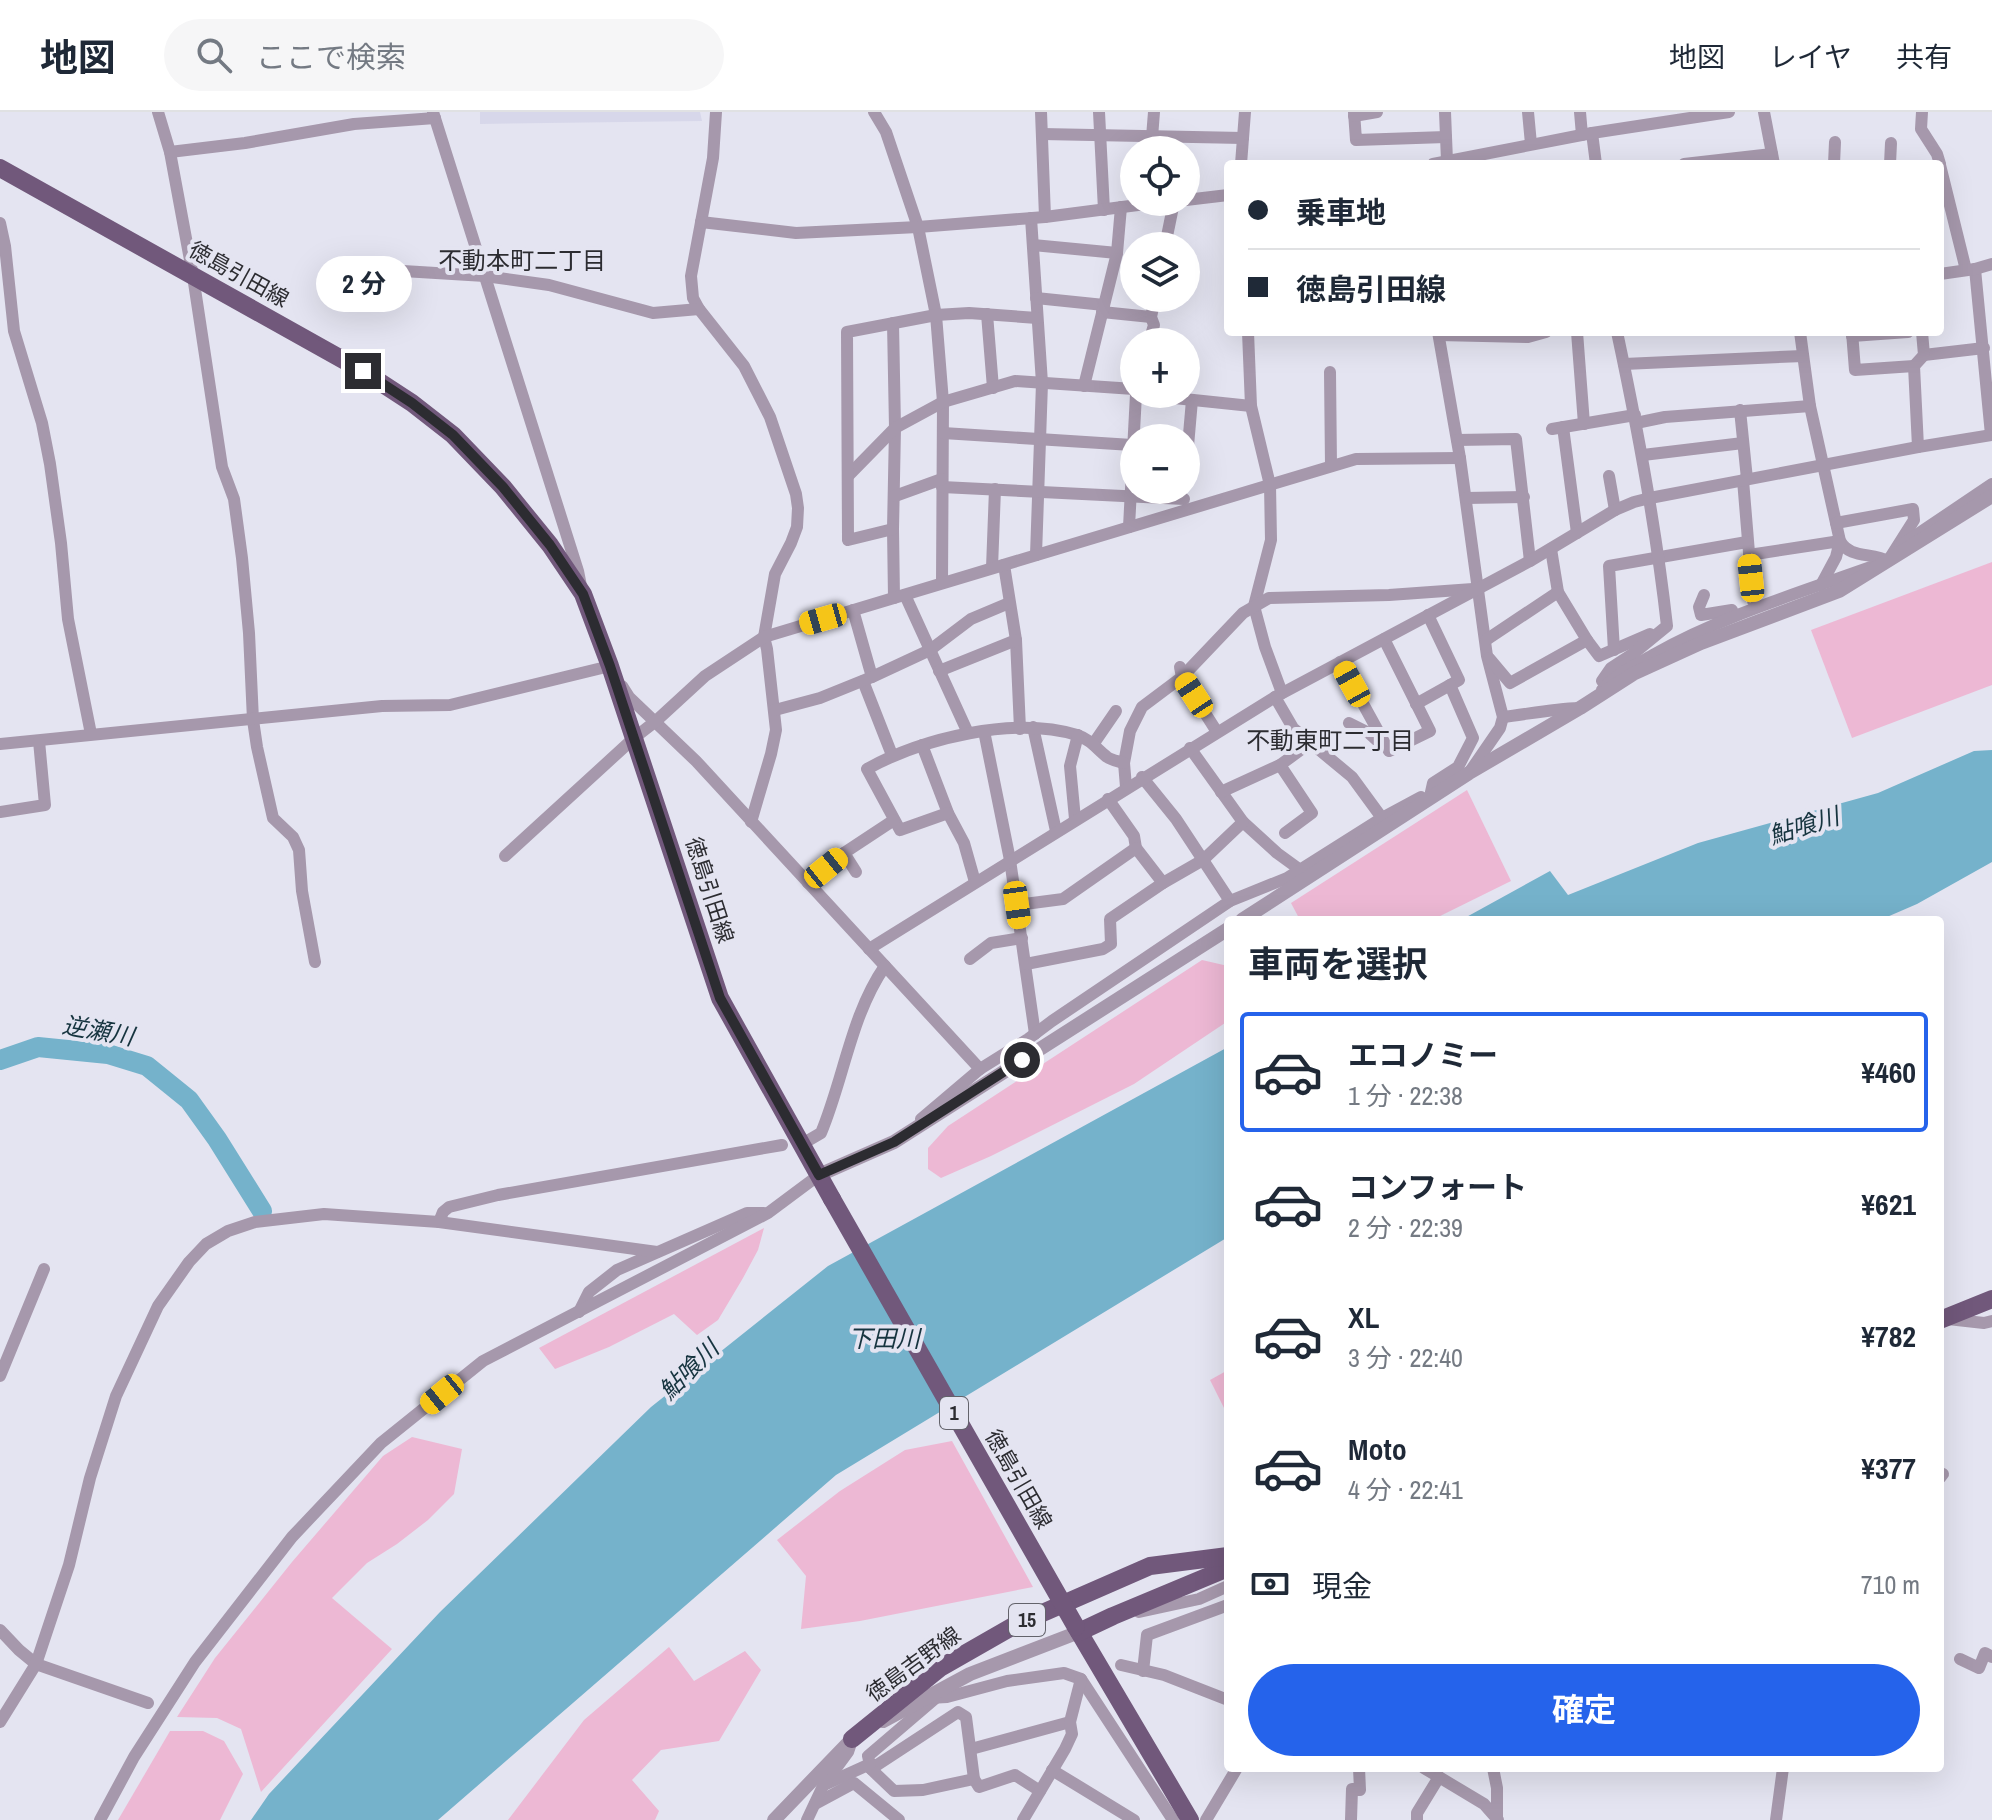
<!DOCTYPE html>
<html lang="ja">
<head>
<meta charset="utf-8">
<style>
	:root { --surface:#fff; --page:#f6f6f7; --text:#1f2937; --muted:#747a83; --line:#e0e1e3; --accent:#2563eb }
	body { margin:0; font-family:"Archivo Narrow","Noto Sans JP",sans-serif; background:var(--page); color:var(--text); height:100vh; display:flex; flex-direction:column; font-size:30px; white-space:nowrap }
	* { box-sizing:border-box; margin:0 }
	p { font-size:26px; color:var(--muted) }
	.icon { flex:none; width:44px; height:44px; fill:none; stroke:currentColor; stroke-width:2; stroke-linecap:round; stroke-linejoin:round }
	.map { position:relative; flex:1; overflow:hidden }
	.drawer { position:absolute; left:1224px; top:804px; width:720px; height:856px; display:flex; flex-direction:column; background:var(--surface); border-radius:8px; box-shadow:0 8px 32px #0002 }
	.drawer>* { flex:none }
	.banner { position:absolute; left:1224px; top:48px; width:720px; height:176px; border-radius:8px; box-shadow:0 8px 32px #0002; display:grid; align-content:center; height:176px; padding:0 24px; background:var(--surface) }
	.buttons { position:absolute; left:1120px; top:24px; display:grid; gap:16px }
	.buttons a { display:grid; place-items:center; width:80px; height:80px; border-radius:50%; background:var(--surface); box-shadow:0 8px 32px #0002; font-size:40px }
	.end { position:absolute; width:36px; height:36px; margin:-18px; border:10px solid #2c2c31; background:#fff; box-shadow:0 0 0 4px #fff }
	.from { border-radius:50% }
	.bubble { position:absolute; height:56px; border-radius:28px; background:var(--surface); box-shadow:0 8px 32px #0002; font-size:26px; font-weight:700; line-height:56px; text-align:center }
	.car { position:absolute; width:24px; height:48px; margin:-24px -12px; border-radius:10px; box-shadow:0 0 6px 2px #0007; background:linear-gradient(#f5c518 24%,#345 0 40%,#f5c518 0 76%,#345 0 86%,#f5c518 0) }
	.banner b { display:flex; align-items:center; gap:28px; height:76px; font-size:30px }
	.banner b+b { border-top:2px solid var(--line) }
	.banner i { width:20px; height:20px; background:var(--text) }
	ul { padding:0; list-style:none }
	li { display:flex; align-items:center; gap:24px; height:120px; margin:0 16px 12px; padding:0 8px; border:4px solid transparent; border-radius:8px }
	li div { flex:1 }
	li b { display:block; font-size:30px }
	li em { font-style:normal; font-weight:700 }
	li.active { border-color:var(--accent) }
	li>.icon { width:72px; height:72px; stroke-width:1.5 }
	h2 { padding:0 24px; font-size:36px; line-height:96px }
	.pay { display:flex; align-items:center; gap:20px; height:88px; padding:0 24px; font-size:30px }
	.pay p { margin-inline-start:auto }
	.cta { display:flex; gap:16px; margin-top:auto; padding:16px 24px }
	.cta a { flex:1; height:92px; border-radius:48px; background:var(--accent); color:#fff; font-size:32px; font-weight:700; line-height:92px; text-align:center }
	header { display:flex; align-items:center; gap:48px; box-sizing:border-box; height:112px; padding:0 40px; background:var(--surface); border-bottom:2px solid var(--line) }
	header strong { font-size:38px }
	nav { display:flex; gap:44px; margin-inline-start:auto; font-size:28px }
	.search { width:560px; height:72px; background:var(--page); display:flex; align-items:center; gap:20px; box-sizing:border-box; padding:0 28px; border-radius:44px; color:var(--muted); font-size:30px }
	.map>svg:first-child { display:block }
	.built { fill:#d7d7ea }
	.green { fill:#edb8d4 }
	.water { fill:#75b2cb }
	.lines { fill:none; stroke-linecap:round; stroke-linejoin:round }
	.river { stroke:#75b2cb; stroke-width:20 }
	.minor { stroke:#a698ac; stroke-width:12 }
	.tertiary { stroke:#a698ac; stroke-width:14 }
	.primary { stroke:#71587b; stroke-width:18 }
	.primary-bridge { stroke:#71587b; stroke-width:18 }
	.route { stroke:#2c2c31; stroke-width:10 }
	.labels { text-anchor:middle; stroke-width:8; stroke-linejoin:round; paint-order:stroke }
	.shield { fill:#e4e4f1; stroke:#63636b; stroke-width:2 }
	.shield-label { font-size:20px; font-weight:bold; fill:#2c2c31 }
	.street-label { font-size:22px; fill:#2c2c31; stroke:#e4e4f1 }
	.neighbourhood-label { font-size:24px; fill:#2c2c31; stroke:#e4e4f1 }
	.water-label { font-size:24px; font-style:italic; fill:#16343f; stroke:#e4e4f1 }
</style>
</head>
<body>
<header>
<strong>地図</strong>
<div class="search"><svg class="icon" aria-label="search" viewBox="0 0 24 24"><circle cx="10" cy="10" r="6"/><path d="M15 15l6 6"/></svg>ここで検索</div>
<nav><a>地図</a><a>レイヤ</a><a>共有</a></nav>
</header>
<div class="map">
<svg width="1992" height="1708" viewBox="0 0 1992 1708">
	<rect width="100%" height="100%" fill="#e4e4f1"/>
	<polygon class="built" points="480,0 700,0 702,9 480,12"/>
	<g class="green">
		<polygon points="1992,450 1992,573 1852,626 1811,518"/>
		<polygon points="1467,678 1511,769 1432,808 1300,808 1291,791"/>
		<polygon points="1202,848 1228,854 1228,909 1134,972 991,1044 941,1066 928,1057 928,1036 948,1014"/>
		<polygon points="764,1116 758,1138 743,1166 718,1208 697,1223 674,1202 609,1235 555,1257 539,1236"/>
		<polygon points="1228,1258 1228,1304 1210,1268"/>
		<polygon points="412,1325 462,1337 454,1382 428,1408 397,1432 367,1451 332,1486 392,1537 261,1680 241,1617 217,1606 177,1605 215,1546 292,1450 383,1344"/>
		<polygon points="952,1329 1033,1475 860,1509 801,1517 806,1464 777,1428 840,1379 905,1338"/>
		<polygon points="669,1535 694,1569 745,1539 761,1558 719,1629 661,1638 632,1668 659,1699 655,1708 508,1708 584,1608"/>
		<polygon points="170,1619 203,1619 224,1629 243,1662 220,1708 118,1708"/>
	</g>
	<g class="water">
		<polygon points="1992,638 1992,750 1917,792 1880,808 1461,808 1550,759 1568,783 1698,731 1878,681 1974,639"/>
		<polygon points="1228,935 1228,1125 836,1363 438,1708 251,1708 269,1682 440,1500 651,1295 828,1154"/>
	</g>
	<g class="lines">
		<polyline class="river" points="0,948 38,935 108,942 147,954 189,988 217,1027 262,1099"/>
		<g class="minor">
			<polyline points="158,0 170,40 193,164 222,355 234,387 242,446 249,521 253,608 257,635 273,706 293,725 299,738 302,779 315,850"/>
			<polyline points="433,0 578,459 581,474"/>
			<polyline points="716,0 713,46 691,164 693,186 699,197 744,254 770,305 796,382 798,396 797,415 791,431 775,462 764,525 767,537 776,618 771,642 751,710"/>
			<polyline points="874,0 886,20 918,115 936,203 943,290 942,471"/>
			<polyline points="1041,0 1045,105"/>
			<polyline points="1099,0 1104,98"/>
			<polyline points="1354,0 1356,28 1446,25"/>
			<polyline points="1445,0 1447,49"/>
			<polyline points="1528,0 1531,32"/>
			<polyline points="1580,0 1582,23"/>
			<polyline points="1764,0 1774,52"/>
			<polyline points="1922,0 1921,17 1937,42 1940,52"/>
			<polyline points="1354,4 1377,0"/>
			<polyline points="1592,21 1596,52"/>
			<polyline points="1042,22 1243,26"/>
			<polyline points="1151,38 1154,0"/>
			<polyline points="170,40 245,31 354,12 435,6"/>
			<polyline points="1241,52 1245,0"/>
			<polyline points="1433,52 1592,21 1729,0"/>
			<polyline points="1684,52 1772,42"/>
			<polyline points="1834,52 1835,30"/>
			<polyline points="1890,52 1891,31"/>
			<polyline points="1940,53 1966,158"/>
			<polyline points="1186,88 1228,83"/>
			<polyline points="1031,106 1042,271 1036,443"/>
			<polyline points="701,110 796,121 918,115 1045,105 1161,90"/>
			<polyline points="0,111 5,134 14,219 42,311 50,352 61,431 68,507 91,622"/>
			<polyline points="1033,133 1117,141"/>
			<polyline points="1165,134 1174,90"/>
			<polyline points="1975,157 1991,323"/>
			<polyline points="403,159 485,164 549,173 653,201 699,197"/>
			<polyline points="1940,162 1975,157 1992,152"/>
			<polyline points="1036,186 1104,193"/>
			<polyline points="1102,200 1151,205"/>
			<polyline points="987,202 993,276"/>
			<polyline points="893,211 895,316 893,417 894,486"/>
			<polyline points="1248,220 1251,294 1270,373 1271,428 1254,494 1265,535 1282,581"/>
			<polyline points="1438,220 1460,346 1487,544 1503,605 1500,616 1469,661"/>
			<polyline points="1577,220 1584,312"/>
			<path d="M1800,220L1810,294L1840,429C1850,447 1872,440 1888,449"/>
			<polyline points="1852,220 1855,258 1914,254"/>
			<polyline points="1439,223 1528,225 1546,220"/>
			<polyline points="1852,224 1908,220"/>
			<polyline points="1149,230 1154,213 1151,205 1155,186"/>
			<polyline points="1924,243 1984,236"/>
			<polyline points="1624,252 1803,244"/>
			<polyline points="1330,260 1331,354"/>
			<polyline points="1084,274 1117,141 1121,95"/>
			<polyline points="1136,282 1251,294"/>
			<polyline points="1740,298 1747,367"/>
			<polyline points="1636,311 1665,305 1810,294"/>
			<polyline points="1563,315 1577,421"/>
			<polyline points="1552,317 1635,303"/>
			<polyline points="943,321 1132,333"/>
			<polyline points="1457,328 1516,327 1530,449"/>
			<polyline points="1918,335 1914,254 1924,243 1922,220"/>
			<polyline points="1643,343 1743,331"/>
			<polyline points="1186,357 1192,288"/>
			<polyline points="848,364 895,316 943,290 1015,269 1134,277"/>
			<polyline points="1609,364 1615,398"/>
			<polyline points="1743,368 1753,489"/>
			<polyline points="942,375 1184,387"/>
			<polyline points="895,384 942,367"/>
			<polyline points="1466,386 1524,385"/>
			<polyline points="1836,411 1913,397 1914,408 1888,449"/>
			<polyline points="1129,415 1136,282"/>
			<polyline points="893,417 848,428 847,220 936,203 969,201 1037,206"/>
			<polyline points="1900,434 1992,372"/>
			<polyline points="1551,437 1558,480 1587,528 1599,544 1650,522"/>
			<polyline points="1749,443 1840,429 1836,445 1821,473"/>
			<polyline points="1004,453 1016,528 1020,617"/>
			<polyline points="992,456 995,377"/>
			<polyline points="905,483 968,621"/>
			<polyline points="1704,483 1699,495 1701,503 1732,498"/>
			<polyline points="853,498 872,565"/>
			<polyline points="1486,528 1558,480"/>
			<polyline points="1614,538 1609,454 1747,430"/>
			<polyline points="1489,546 1510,571 1587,528"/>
			<polyline points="1340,550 1389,639 1430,619 1384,527"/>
			<polyline points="1180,555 1182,565 1217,620"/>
			<polyline points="939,559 1016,528"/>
			<polyline points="863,569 892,643"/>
			<path d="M1602,569L1611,556L1634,541L1667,514C1656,415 1638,318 1617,220"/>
			<polyline points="622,574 629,585 696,649 980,957"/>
			<path d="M1602,578C1616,562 1634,554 1653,543C1720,505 1798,481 1871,455"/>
			<polyline points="1275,585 1293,616 1352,665 1382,706"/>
			<polyline points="1416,592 1459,568 1428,503"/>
			<polyline points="775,598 820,586 872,565 930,538 971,507 1009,491"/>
			<path d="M1503,605C1528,602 1553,597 1579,596"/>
			<polyline points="1349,611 1369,621 1381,632"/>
			<polyline points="1033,615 1056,719"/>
			<polyline points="984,619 1010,748 1035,922"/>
			<polyline points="1094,631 1116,599"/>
			<polyline points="0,632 382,594 450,593 610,554 612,558"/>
			<polyline points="922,633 948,701 964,731 975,770"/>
			<polyline points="1190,636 1243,710 1277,741 1299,757"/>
			<polyline points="1280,653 1312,701 1285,721"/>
			<polyline points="1142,665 1176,707 1230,789"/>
			<polyline points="1126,675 1124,651 1130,619 1142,595 1182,565 1243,501 1269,486 1389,483 1473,477"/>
			<polyline points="1221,680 1280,653 1310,631"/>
			<polyline points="1431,680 1433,671 1458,655 1473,626 1450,573"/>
			<polyline points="1108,687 1134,724 1136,736 1163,771"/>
			<polyline points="0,700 45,693 39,629"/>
			<path d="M948,701L900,718L867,657C923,626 1014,604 1077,623C1091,628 1096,636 1107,645C1111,648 1118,649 1124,651"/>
			<polyline points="1075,707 1070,654 1078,623"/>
			<polyline points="844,741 856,760"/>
			<polyline points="505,744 634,626 656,609 705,564 764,525 1356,347 1460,346"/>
			<polyline points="808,771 844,741 894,708"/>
			<polyline points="1017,793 1063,787 1136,736"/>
			<polyline points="869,837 1275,585 1530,449 1615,398 1634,390 1650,386 1918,335 1992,323"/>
			<polyline points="970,847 991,831 1022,826"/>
			<polyline points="1026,852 1103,837 1111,832 1110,807 1163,771 1203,748 1243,710"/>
			<polyline points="921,1007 980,957 1028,927 1052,909 1230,789 1287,766 1382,706 1421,685"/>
			<path d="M809,1028L821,1021C844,966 851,903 885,854"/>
			<polyline points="439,1110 443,1100 449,1095 498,1083 782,1033"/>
			<polyline points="579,1200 589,1180 617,1158 747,1101 764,1101"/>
			<polyline points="1948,1207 1984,1211 1992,1209"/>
			<polyline points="0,1264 44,1157"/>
			<polyline points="1940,1366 1943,1362"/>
			<polyline points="1139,1500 1199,1487 1228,1474"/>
			<polyline points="0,1518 19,1538 36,1552 148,1591"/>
			<polyline points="1960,1547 1979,1556 1985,1541 1992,1545"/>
			<polyline points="1121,1553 1164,1563 1228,1588"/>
			<polyline points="1143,1559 1147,1523 1228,1493"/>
			<polyline points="937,1585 868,1644 871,1657 958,1600 966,1605 974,1667 979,1675 1015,1663 1040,1679"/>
			<polyline points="929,1586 947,1585 1007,1569 1064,1561 1081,1567 1173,1708"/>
			<polyline points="0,1610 36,1552 69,1453 90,1366 116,1284 158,1194 189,1150 206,1132 228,1119 255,1110 324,1102 439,1110 657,1140"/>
			<polyline points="971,1637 1070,1610"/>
			<polyline points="1424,1656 1484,1692 1498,1708"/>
			<polyline points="1493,1656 1497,1676 1497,1707"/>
			<polyline points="871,1657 894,1679 923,1678 974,1667"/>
			<polyline points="1052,1658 1134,1708"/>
			<polyline points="826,1672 870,1652"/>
			<polyline points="815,1692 854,1671 899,1708"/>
			<polyline points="100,1708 134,1645 195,1550 292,1425 381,1331 483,1249 768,1101 819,1063"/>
			<polyline points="807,1708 823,1674 848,1640 851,1631"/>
			<polyline points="1023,1708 1065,1637 1072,1622 1070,1610 1081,1567"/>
			<polyline points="1206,1708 1237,1656"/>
			<polyline points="1351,1708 1352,1677 1360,1678 1359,1656"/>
			<polyline points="1417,1708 1417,1701 1439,1665"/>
			<polyline points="1776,1708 1783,1656"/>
		</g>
		<g class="tertiary">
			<polyline points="1242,808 1469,661 1580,596 1633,562 1701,531 1839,479 1992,384"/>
			<polyline points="819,1063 894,1030 1228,817"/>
			<polyline points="883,1609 970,1562 1079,1520"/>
			<polyline points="774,1708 852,1627 858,1623"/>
		</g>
		<g class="primary">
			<polyline points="0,56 363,259 412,291 453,323 503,375 550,433 583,482 610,554 720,886 832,1087"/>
			<polyline points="1940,1208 1992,1187"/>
			<polyline points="1076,1515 1190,1708"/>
			<polyline points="1079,1520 1113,1504 1228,1456"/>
			<polyline points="852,1627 940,1556 1015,1513 1150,1454 1228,1444"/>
		</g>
		<polyline class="primary-bridge" points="832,1087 1076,1515"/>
	</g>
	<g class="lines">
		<polyline class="route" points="363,259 412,291 453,323 503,375 550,433 583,482 610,554 720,886 819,1063 894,1030 1022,948"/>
	</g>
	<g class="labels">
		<g class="shield">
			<rect x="940" y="1285" width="28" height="32" rx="6"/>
			<rect x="1009" y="1492" width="36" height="32" rx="6"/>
		</g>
		<g class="shield-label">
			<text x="954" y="1308">1</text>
			<text x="1027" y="1515">15</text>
		</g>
		<g class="street-label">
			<text transform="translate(239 162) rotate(29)" y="8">徳島引田線</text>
			<text transform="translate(710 778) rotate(72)" y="8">徳島引田線</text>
			<text transform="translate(1019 1367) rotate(60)" y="8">徳島引田線</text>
			<text transform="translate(913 1552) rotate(-36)" y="8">徳島吉野線</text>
		</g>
		<g class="neighbourhood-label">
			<text x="522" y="157">不動本町二丁目</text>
			<text x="1330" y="637">不動東町二丁目</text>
		</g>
		<g class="water-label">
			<text transform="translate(1804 714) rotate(-17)" y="8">鮎喰川</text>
			<text transform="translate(98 919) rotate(10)" y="8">逆瀬川</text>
			<text x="884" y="1235">下田川</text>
			<text transform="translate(689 1258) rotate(-45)" y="8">鮎喰川</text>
		</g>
	</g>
</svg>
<div class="buttons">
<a><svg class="icon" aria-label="locate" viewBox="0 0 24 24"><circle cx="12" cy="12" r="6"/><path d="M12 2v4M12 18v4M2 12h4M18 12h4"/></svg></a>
<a><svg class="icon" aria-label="layers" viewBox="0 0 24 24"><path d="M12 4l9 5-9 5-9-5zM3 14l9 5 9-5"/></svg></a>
<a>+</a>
<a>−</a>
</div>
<i class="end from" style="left:1022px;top:948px"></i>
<i class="end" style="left:363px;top:259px"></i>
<div class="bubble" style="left:316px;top:144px;width:96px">2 分</div>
<i class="car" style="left:1751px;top:466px;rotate:354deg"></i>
<i class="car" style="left:823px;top:507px;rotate:254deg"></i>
<i class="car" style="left:1352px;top:572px;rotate:331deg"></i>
<i class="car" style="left:1194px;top:583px;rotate:327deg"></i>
<i class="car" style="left:826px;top:756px;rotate:51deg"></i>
<i class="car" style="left:1017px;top:793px;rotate:172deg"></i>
<i class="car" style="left:442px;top:1282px;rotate:231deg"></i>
<div class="banner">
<b><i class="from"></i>乗車地</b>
<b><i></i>徳島引田線</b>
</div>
<section class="drawer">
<h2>車両を選択</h2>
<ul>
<li class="active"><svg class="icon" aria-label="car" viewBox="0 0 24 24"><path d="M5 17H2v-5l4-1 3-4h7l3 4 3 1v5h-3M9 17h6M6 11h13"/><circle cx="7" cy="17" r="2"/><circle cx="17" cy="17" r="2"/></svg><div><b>エコノミー</b><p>1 分 · 22:38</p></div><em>¥460</em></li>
<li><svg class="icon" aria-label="car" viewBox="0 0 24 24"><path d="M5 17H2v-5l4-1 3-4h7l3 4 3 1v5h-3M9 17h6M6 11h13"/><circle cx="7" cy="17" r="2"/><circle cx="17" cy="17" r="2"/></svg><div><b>コンフォート</b><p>2 分 · 22:39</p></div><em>¥621</em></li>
<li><svg class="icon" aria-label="car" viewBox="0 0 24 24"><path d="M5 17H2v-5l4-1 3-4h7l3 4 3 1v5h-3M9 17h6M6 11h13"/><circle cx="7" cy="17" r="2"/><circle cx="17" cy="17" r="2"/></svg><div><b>XL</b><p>3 分 · 22:40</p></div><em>¥782</em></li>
<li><svg class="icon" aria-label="car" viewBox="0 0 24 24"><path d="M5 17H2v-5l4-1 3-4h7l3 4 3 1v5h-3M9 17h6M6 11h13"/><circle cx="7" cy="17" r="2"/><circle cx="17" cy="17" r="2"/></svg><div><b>Moto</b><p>4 分 · 22:41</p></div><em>¥377</em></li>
</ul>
<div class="pay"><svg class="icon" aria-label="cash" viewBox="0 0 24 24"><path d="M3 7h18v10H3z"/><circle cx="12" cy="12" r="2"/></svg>現金<p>710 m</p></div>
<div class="cta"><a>確定</a></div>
</section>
</div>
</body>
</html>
